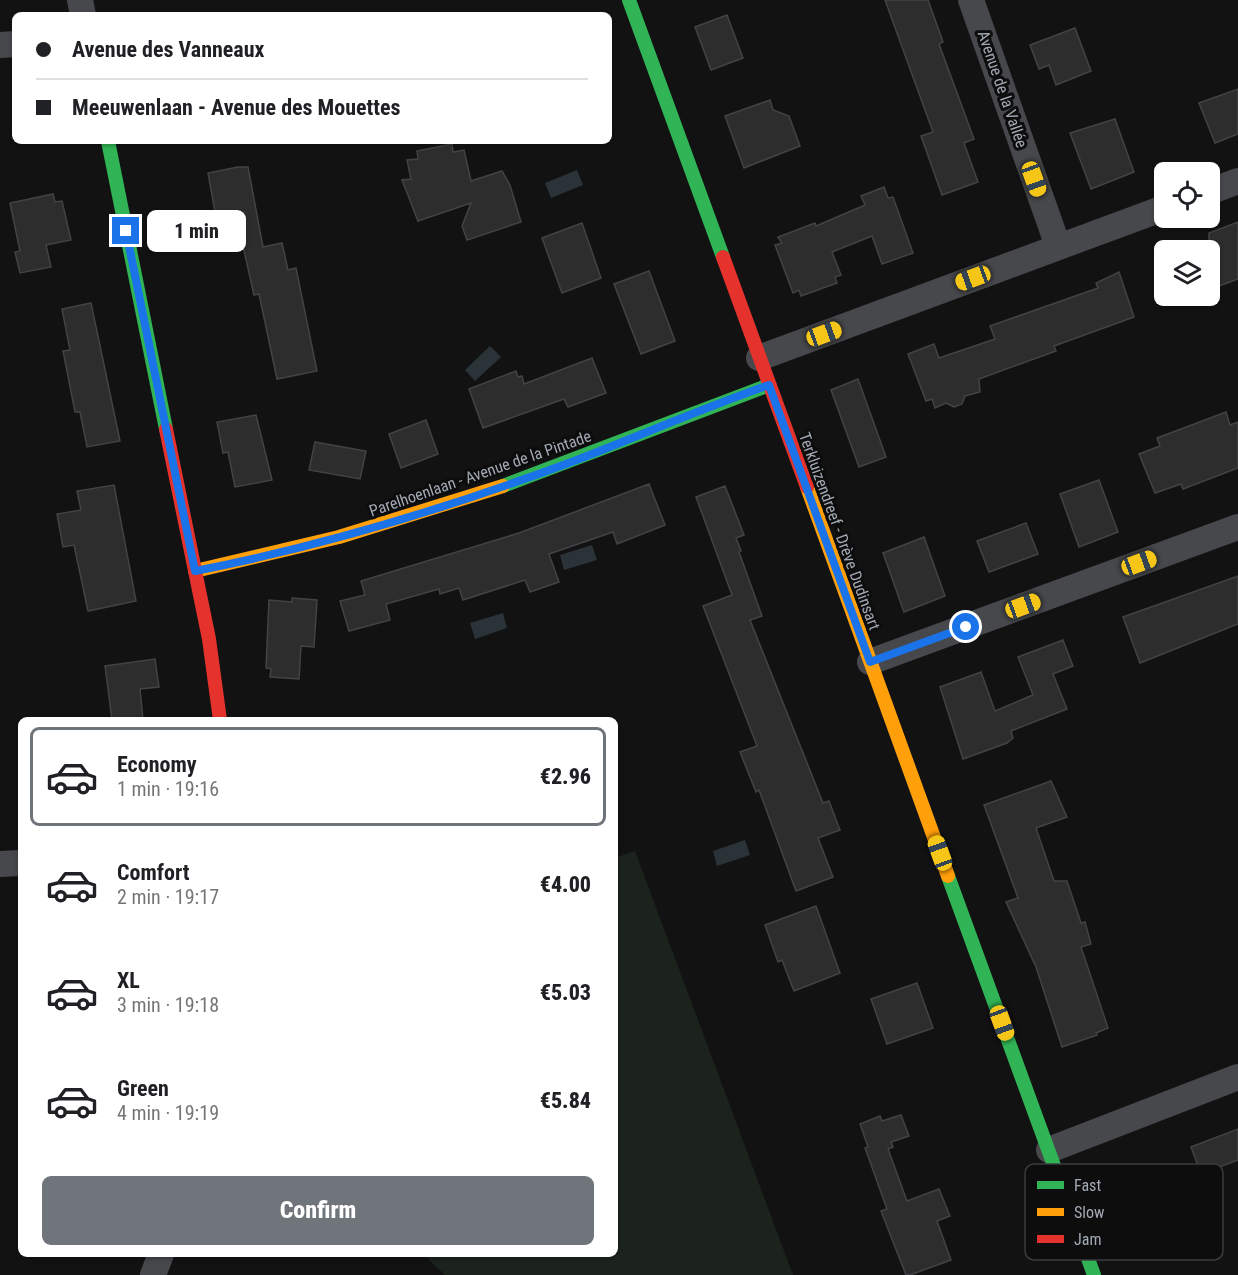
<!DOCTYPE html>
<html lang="en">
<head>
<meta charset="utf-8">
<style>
	:root { --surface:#fff; --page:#f2f2f2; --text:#202124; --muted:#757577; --line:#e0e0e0; --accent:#70757c }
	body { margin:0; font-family:"Roboto Condensed",sans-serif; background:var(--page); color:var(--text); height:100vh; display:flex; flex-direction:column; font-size:22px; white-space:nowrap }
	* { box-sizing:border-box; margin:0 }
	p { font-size:20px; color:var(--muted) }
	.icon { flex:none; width:33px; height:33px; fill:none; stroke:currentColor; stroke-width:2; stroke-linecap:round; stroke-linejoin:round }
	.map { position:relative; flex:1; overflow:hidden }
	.sheet { position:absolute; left:18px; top:717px; width:600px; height:540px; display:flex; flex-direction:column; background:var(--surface); border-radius:9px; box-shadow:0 2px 4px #0004 }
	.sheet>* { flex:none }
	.guide { position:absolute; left:12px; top:12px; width:600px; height:132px; border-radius:9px; box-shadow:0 2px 4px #0004; display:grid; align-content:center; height:132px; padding:0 24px; background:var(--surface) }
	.tools { position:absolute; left:1154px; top:162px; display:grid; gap:12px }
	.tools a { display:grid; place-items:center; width:66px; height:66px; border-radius:9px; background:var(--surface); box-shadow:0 2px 4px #0004; font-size:30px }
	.end { position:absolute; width:27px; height:27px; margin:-14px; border:8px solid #1a73e8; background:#fff; box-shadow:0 0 0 3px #fff }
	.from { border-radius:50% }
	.bubble { position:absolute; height:42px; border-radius:9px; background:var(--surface); box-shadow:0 2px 4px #0004; font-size:20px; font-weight:800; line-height:42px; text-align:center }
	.car { position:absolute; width:18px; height:36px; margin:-18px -9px; border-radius:8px; box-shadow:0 0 4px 2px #0007; background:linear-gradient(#f5c518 24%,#345 0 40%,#f5c518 0 76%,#345 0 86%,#f5c518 0) }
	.guide b { display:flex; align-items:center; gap:21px; height:57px; font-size:22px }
	.guide b+b { border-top:2px solid var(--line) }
	.guide i { width:15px; height:15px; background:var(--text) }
	ul { padding:10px 0 0; list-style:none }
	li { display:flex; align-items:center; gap:18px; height:99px; margin:0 12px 9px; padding:0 12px; border:3px solid transparent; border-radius:9px }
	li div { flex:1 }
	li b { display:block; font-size:22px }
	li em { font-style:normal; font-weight:800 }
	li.selected { border-color:var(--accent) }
	li>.icon { width:54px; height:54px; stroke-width:1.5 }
	.cta { display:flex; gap:12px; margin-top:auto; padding:12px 24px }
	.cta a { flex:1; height:69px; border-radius:9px; background:var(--accent); color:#fff; font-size:24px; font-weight:800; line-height:69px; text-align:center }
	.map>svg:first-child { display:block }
	.green { fill:#1c231d }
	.water { fill:#2a3338 }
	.building { fill:#2d2d2e; stroke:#424346; stroke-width:1.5 }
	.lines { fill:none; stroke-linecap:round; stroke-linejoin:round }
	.street { stroke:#47484b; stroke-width:26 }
	.fast { stroke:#30b455; stroke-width:14 }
	.slow { stroke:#ff9f0a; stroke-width:14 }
	.jam { stroke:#e5322d; stroke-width:14 }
	.route { stroke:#1a73e8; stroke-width:8 }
	.labels { text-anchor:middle; stroke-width:6; stroke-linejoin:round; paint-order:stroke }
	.street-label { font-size:16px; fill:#a3aab4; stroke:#0d0d0e }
	.key { fill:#0d0d0e; stroke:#3a3c40; stroke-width:1.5 }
	.key-label { font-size:16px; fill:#a3aab4 }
</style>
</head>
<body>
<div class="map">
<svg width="1238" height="1275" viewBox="0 0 1238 1275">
	<rect width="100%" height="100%" fill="#121213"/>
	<polygon class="green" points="635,851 793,1275 445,1275 423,1254 615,1254 615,858"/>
	<g class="water">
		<polygon points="577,170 583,185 551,198 545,183"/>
		<polygon points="490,346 501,357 475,381 465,370"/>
		<polygon points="592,545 597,560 564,570 560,555"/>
		<polygon points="503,613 507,628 475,639 470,623"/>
		<polygon points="745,840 750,855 717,866 713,851"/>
	</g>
	<g class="building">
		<polygon points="885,0 928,0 943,42 939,44 974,139 964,143 978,182 942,195 921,136 933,132"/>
		<polygon points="727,15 743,58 711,70 695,27"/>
		<polygon points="1075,28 1091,71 1056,85 1049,65 1039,69 1030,45"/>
		<polygon points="1238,89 1238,134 1215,143 1199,103"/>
		<polygon points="770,100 773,110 789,116 800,146 744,168 725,116"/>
		<polygon points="1115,119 1134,172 1091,189 1070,133"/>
		<polygon points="452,144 453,152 464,150 471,181 502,171 510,185 521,222 467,240 462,226 471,203 418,221 402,180 411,179 407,160 418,159 417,151"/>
		<polygon points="238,167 248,167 263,247 282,243 288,270 296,268 317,371 277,379 259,294 254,295 238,224 218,228 208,173"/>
		<polygon points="884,187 888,198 893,197 913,253 882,264 872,236 832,252 841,275 835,277 837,283 801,296 799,290 793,293 775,245 782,243 778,237 815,223 816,226 865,205 861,196"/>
		<polygon points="53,194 55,202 62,201 71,240 46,245 51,267 20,273 15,252 20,251 10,203"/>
		<polygon points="1238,222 1238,279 1209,290 1209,233"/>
		<polygon points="582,223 601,278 562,293 542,238"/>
		<polygon points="649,271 675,341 641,354 614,284"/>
		<polygon points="1119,272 1134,317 1054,346 1056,351 979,379 980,392 965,396 962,404 954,407 946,403 935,408 932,399 926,401 908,354 934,344 939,358 995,339 990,326 1098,288 1096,283"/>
		<polygon points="91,303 120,441 87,447 80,412 75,412 63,351 70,350 62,309"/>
		<polygon points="592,358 606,393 568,407 564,399 483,428 469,389 516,371 518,377 522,376 524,384"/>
		<polygon points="858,379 886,457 859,467 831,390"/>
		<polygon points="1226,412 1230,425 1238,422 1238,468 1183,489 1181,484 1155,493 1139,454 1160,446 1157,438"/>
		<polygon points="256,415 272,480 235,487 228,452 223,453 217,422"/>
		<polygon points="426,420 438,454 401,468 389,434"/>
		<polygon points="315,442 366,451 360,479 309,470"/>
		<polygon points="1099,480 1118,532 1079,547 1060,494"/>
		<polygon points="649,484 665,525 617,544 613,532 549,554 559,582 530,592 525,580 463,600 459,588 440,594 439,589 386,604 390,620 349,631 340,601 365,595 361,581 519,533"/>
		<polygon points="114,485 136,601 88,611 74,545 63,547 57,514 81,510 77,491"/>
		<polygon points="725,486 744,535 736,538 741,551 739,552 762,616 750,620 823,803 829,801 840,830 818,838 833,877 796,891 759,790 756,792 740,752 757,746 703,606 732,595 696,497"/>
		<polygon points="1026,523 1038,554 989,572 977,541"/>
		<polygon points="924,537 945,596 904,612 883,553"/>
		<polygon points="1238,576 1238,624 1140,663 1123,617"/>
		<polygon points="292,598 317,600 314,647 301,646 299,679 270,677 271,669 266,668 269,600 292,602"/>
		<polygon points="1063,640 1073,666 1053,674 1067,709 1011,731 1013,738 1007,743 963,759 940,687 981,672 995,711 1033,695 1018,657"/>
		<polygon points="155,659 159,687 140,689 143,720 112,720 105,666"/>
		<polygon points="1051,781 1067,817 1036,828 1054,881 1067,881 1081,923 1085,922 1091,944 1081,947 1108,1028 1096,1033 1097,1035 1062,1047 1036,967 1006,902 1018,898 984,805"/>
		<polygon points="816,906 840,973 794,991 782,960 778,962 765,925"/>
		<polygon points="917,983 933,1028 887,1044 871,999"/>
		<polygon points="901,1115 909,1136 891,1142 893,1147 888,1149 907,1201 939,1189 950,1216 937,1221 951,1260 910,1275 906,1275 881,1211 887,1209 865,1148 868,1147 860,1124 880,1116 882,1121"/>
		<polygon points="1238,1129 1238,1160 1201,1174 1191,1147"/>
	</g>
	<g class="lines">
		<g class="street">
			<polyline points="80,0 83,15"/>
			<polyline points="971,0 1058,246"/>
			<polyline points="0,45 15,44"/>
			<polyline points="1209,192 1238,181"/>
			<polyline points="759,358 1164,208"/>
			<polyline points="870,662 1238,527"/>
			<polyline points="0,864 21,863"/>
			<polyline points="1049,1150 1238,1077"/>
			<polyline points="153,1275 161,1254"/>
		</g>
		<g class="fast">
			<polyline points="629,0 723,257"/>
			<polyline points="108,141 166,429"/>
			<polyline points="503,486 769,385"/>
			<polyline points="948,876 1094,1275"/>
		</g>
		<g class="slow">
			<polyline points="807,487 948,876"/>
			<polyline points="195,571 339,537 503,486"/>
		</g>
		<g class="jam">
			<polyline points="723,257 807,487"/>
			<polyline points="166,429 209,639 220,720"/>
		</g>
	</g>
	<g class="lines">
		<path class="route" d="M126,231L195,571C323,546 451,507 574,461C639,436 703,408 769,385L870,662L966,627"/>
	</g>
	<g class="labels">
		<g class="street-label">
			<text transform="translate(1003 89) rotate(71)" y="6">Avenue de la Vallée</text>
			<text transform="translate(480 473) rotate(-19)" y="6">Parelhoenlaan - Avenue de la Pintade</text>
			<text transform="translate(840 531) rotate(70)" y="6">Terkluizendreef - Drève Dudinsart</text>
		</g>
	</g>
	<rect x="1025" y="1164" width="198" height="96" rx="9" class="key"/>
	<rect x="1037" y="1181" width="27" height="8" fill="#30b455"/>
	<rect x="1037" y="1208" width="27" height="8" fill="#ff9f0a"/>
	<rect x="1037" y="1235" width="27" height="8" fill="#e5322d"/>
	<g class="key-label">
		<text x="1074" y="1191">Fast</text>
		<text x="1074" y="1218">Slow</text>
		<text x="1074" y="1245">Jam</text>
	</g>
</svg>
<div class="tools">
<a><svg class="icon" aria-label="locate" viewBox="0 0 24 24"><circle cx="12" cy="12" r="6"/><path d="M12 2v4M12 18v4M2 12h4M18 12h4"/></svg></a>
<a><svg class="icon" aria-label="layers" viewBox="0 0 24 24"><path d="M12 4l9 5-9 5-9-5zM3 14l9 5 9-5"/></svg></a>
</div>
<i class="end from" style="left:966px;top:627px"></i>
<i class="end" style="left:126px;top:231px"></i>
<div class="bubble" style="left:147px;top:210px;width:99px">1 min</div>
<i class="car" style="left:1034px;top:179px;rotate:160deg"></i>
<i class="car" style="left:973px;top:278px;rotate:250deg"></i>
<i class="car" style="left:824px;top:334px;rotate:70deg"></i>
<i class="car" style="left:1139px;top:563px;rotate:70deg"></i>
<i class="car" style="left:1023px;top:606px;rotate:70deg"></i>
<i class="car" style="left:940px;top:853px;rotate:340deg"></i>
<i class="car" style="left:1002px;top:1023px;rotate:160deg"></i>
<div class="guide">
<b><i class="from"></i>Avenue des Vanneaux</b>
<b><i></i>Meeuwenlaan - Avenue des Mouettes</b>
</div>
<section class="sheet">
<ul>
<li class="selected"><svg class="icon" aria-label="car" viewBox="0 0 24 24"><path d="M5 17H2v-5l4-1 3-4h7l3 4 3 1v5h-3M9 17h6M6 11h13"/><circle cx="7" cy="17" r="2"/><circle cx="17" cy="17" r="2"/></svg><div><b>Economy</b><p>1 min · 19:16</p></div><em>€2.96</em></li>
<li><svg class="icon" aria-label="car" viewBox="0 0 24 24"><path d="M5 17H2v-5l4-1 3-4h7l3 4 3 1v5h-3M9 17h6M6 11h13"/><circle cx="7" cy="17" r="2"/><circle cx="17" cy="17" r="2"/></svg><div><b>Comfort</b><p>2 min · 19:17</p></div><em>€4.00</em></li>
<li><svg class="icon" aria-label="car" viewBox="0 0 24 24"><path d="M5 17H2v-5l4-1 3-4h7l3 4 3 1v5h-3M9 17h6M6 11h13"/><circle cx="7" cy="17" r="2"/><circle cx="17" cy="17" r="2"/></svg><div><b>XL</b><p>3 min · 19:18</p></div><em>€5.03</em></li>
<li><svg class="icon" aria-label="car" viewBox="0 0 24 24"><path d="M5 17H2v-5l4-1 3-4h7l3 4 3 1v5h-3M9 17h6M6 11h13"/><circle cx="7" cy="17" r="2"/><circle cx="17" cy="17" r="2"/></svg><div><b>Green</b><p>4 min · 19:19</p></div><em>€5.84</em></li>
</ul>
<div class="cta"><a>Confirm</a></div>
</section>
</div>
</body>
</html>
